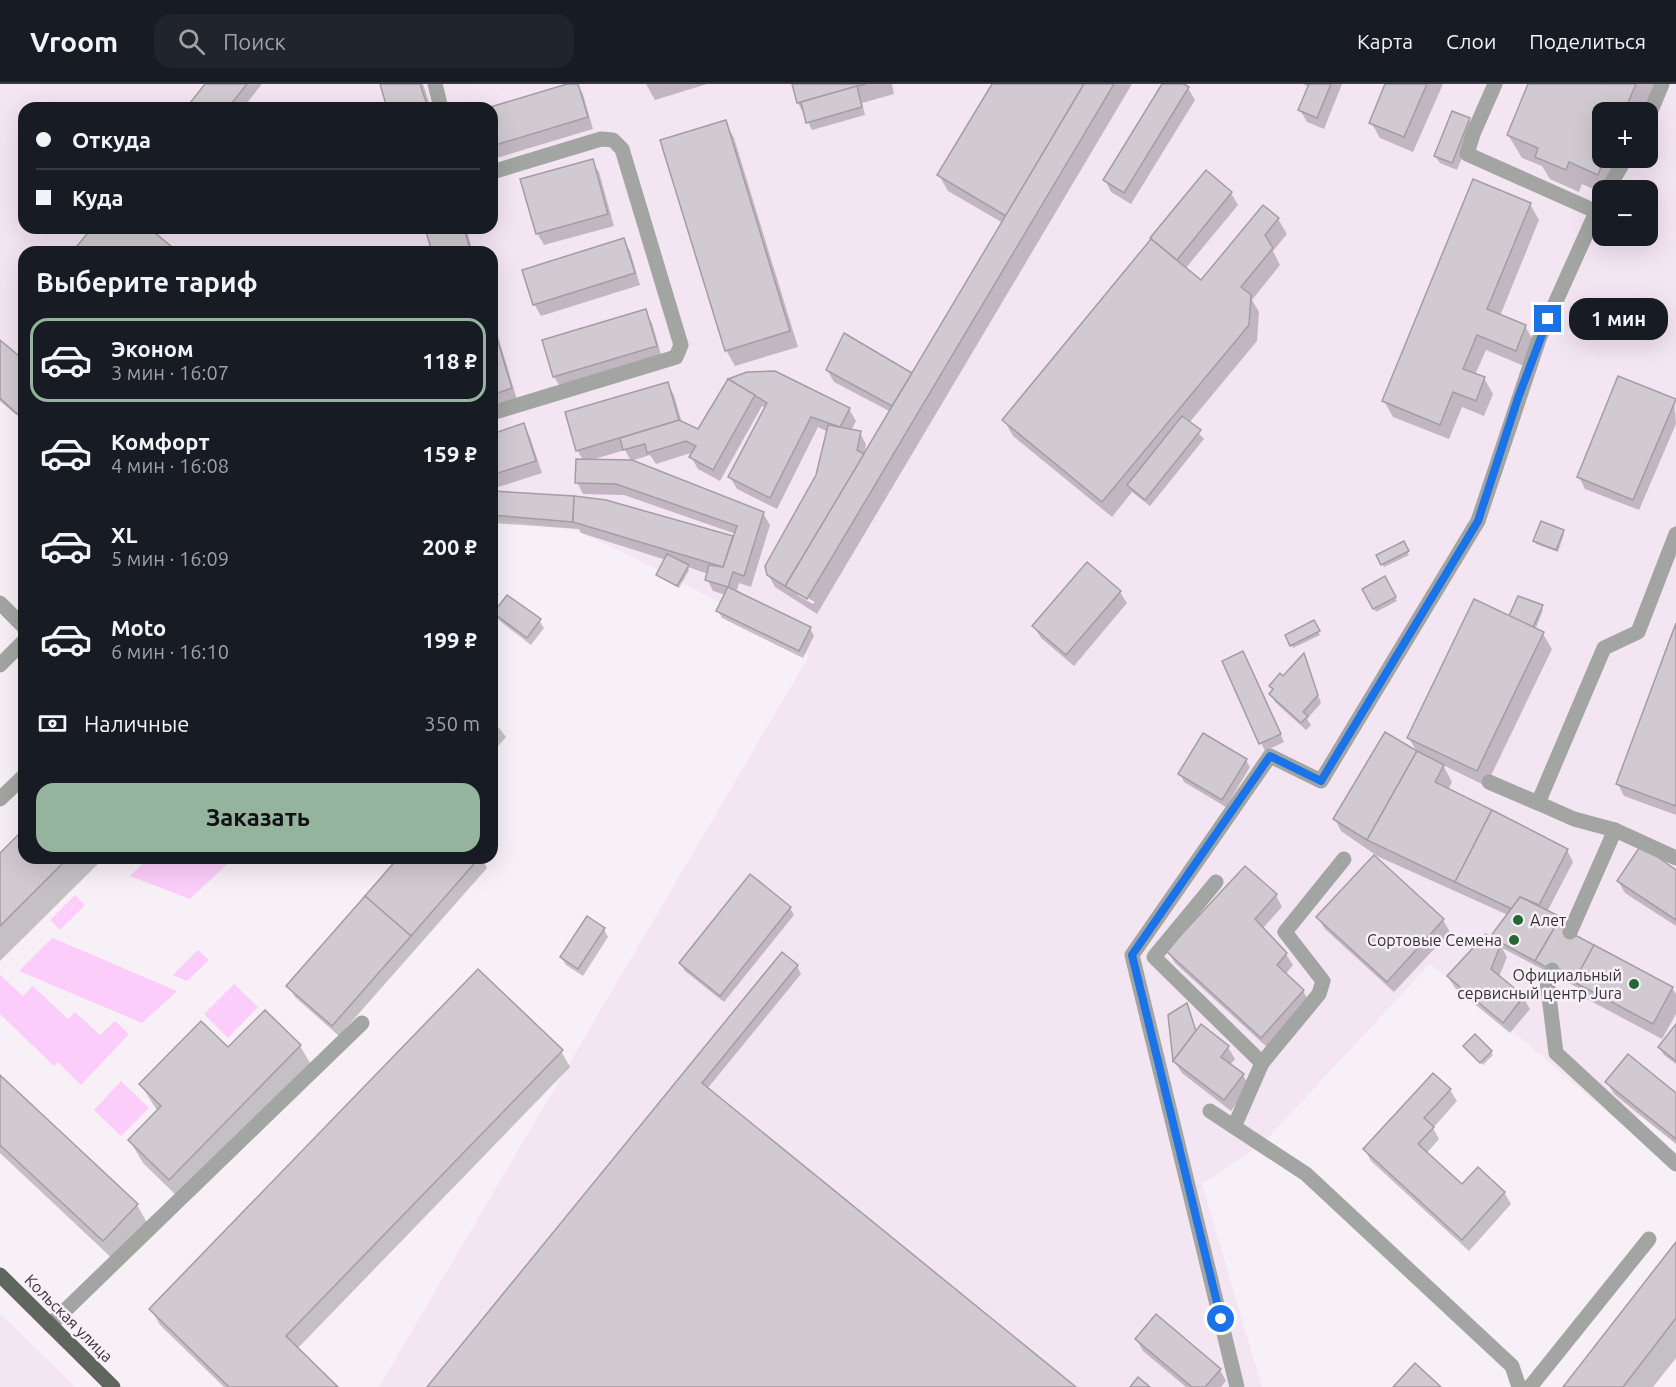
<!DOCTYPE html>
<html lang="ru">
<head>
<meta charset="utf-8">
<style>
	:root { --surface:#171b24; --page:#20242c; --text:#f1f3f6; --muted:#9ea1a6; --line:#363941; --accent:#95b49e }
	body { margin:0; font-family:Ubuntu,sans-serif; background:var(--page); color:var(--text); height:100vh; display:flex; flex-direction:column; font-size:22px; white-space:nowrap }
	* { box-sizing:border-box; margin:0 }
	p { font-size:20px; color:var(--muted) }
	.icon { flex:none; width:33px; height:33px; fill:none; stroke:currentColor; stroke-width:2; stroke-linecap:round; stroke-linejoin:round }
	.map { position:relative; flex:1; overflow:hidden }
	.sheet { position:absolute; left:18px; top:162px; width:480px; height:618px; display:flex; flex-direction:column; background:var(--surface); border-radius:18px; box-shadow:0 6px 24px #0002 }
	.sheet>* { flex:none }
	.banner { position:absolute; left:18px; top:18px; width:480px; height:132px; border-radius:18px; box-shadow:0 6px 24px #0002; display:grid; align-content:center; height:132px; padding:0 18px; background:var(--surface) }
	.buttons { position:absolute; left:1592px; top:18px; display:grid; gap:12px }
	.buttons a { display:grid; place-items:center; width:66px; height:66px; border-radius:12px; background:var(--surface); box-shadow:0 6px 24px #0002; font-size:30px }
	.end { position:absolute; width:27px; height:27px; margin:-14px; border:8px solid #1a73e8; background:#fff; box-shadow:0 0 0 3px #fff }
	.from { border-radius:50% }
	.bubble { position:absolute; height:42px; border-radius:18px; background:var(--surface); box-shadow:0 6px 24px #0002; font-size:20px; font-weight:600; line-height:42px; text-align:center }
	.banner b { display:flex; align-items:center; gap:21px; height:57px; font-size:22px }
	.banner b+b { border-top:2px solid var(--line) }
	.banner i { width:15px; height:15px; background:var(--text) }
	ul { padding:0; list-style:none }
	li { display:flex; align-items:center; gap:18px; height:84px; margin:0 12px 9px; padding:0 6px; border:3px solid transparent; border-radius:18px }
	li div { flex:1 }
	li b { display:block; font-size:22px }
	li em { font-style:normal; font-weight:600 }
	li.selected { border-color:var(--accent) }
	li>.icon { width:54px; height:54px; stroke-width:1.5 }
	h2 { padding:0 18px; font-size:27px; line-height:72px }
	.pay { display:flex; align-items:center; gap:15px; height:66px; padding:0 18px; font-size:22px }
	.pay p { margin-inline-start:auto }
	.button { display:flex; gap:12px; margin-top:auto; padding:12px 18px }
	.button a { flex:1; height:69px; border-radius:18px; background:var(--accent); color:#111; font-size:24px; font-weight:600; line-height:69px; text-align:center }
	header { display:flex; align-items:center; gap:36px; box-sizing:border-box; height:84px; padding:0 30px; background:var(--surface); border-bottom:2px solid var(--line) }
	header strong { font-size:28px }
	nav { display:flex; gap:33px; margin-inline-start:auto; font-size:21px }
	.search { width:420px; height:54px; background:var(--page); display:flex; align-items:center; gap:15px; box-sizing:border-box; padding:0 21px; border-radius:18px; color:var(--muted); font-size:22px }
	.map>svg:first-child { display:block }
	.built { fill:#f3e5f2; fill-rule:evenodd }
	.green { fill:#fccdfa }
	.shadow { fill:#0003; fill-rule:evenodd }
	.building { fill:#d1cad1; stroke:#a49da3; stroke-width:1.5 }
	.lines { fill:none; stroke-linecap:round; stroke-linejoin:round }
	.minor-tunnel { stroke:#d0cacf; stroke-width:15; stroke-dasharray:15 8; stroke-linecap:butt }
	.minor { stroke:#a2a5a2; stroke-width:15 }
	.major { stroke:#606560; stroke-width:15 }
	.route { stroke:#1a73e8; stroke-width:8 }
	.poi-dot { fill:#246833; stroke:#f7f0f6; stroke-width:2 }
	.labels { text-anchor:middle; stroke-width:5; stroke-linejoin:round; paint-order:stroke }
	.poi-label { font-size:16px; fill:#353335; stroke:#f7f0f6; text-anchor:end }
	.street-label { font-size:16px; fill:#353335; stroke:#f7f0f6 }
</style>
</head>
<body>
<header>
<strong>Vroom</strong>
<div class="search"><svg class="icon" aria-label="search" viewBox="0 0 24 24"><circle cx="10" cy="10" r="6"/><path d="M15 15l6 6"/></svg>Поиск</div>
<nav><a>Карта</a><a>Слои</a><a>Поделиться</a></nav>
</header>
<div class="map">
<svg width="1676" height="1303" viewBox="0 0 1676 1303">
	<rect width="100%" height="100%" fill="#f7f0f6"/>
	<g class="built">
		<path d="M0,0H1676V1059L1640,1032L1628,1046L1503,939L1430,880L1264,1058L1202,1100L1262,1303H379L809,572L716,527L720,519L680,497L688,481L668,470L659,486L576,446L492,435V168H24V334L16,331L0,317ZM24,24H492V144H24ZM1602,28H1647V74H1602ZM1602,106H1647V152H1602Z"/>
		<polygon points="0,1230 75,1303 0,1303"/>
	</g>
	<g class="green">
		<polygon points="148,774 213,774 227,780 190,815 130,792"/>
		<polygon points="75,811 85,821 60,846 50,836"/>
		<polygon points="52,854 53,854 177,907 142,939 19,887"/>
		<polygon points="198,866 209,876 187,897 173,891"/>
		<polygon points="0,891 23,912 33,902 68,935 75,928 100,951 115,937 129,950 81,1001 58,978 54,982 0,930"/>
		<polygon points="234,900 258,923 228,954 204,930"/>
		<polygon points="121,997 149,1024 121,1052 94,1026"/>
	</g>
	<g class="shadow">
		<polygon points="207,0 262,0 243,24 188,24"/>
		<polygon points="381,0 423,0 431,24 389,24"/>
		<polygon points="572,0 577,0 583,10 593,45 493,75 492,24"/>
		<polygon points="646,0 707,0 655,16"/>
		<polygon points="793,0 892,0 894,10 862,19 865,31 812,46 798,19"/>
		<path d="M993,0H1132L817,530L775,503L768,490L818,391L828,348L818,343L777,425L737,405L730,393L766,325L762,322L720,397L698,385L691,373L694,368L656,380L650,371L631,377L625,366L591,376L763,429L770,441L751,503L739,499L736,509L810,544L814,552L803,574L722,534L718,527L726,511L713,507L707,495L708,490L688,483L689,486L679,504L658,491L666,476L581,449L579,445L492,439V408L606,417L734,454L736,450L624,411L583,410L577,398L583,376L577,366L667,299L674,311L682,339L699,347L729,296L849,325L856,337L851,347L860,349L866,360L864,371L891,328L834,298L827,286L913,291L1003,139L948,107L939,91ZM799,509L815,518L813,520L797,511Z"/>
		<polygon points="1163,0 1182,0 1188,4 1195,16 1131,120 1111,108 1105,96"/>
		<polygon points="1303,0 1342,0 1324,45 1307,38 1300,26 1309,3"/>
		<polygon points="1387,0 1443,0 1413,68 1380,54 1371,38"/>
		<polygon points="1529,0 1658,0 1646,28 1602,28 1602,74 1627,74 1602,109 1582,100 1579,108 1550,95 1542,82 1522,74 1508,51"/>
		<polygon points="1469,35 1474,43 1457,86 1440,79 1435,72"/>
		<polygon points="725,38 734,54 798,263 735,282 726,266"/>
		<polygon points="592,77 599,88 614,142 544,161 537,149"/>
		<polygon points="1206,88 1231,109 1238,121 1185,185 1201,198 1278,135 1287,150 1273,167 1280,181 1252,216 1259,228 1257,257 1189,339 1204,355 1150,422 1132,408 1112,433 1013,352 1004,336"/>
		<polygon points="1530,120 1539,136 1500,232 1525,242 1534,258 1524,282 1486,266 1475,291 1484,294 1493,310 1484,332 1462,323 1449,355 1393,333 1384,317"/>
		<polygon points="426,144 466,144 473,168 433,168"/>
		<polygon points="624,156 630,167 640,201 541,232 534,220"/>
		<polygon points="645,227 652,239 662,274 561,304 554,293 544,257"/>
		<polygon points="492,232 517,316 492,324"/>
		<polygon points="0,258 24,278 24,337 0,317"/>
		<polygon points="1674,316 1676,340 1639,426 1585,405 1579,393"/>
		<polygon points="524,341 530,353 542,389 492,405 492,351"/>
		<polygon points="1562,447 1564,450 1558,468 1536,460 1535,457"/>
		<polygon points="24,449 24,465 18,456"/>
		<polygon points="1403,459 1409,471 1384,483 1378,472"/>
		<polygon points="1385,495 1397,517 1376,528 1364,506"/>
		<polygon points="492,500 499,510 492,518"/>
		<polygon points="1120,508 1127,519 1074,582 1041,554 1034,542"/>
		<polygon points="1541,523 1543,526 1535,546 1543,550 1552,565 1486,702 1443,681 1452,698 1448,706 1567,766 1573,778 1547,828 1560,834 1564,841 1561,846 1672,904 1676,910 1676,930 1662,955 1585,914 1580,905 1502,864 1507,873 1499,893 1523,913 1530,925 1510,949 1455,904 1448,893 1491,855 1508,831 1377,772 1341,747 1335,735 1418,670 1409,654 1510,534"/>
		<polygon points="495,530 539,536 544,544 531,561 500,537"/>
		<polygon points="1313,538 1320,551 1293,564 1287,551"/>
		<polygon points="1676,543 1676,731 1624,712 1618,700"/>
		<polygon points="1304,572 1321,619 1307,635 1311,641 1306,646 1275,618 1271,611 1274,607 1271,602 1284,594"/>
		<polygon points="1247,577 1284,658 1265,667 1224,578"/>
		<polygon points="492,635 506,653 492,669"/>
		<polygon points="1246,676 1250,683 1226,723 1184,698 1180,690"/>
		<polygon points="24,747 24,774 104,774 0,877 0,771"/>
		<polygon points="400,774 482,774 487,784 339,952 295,913 288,902"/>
		<polygon points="1676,787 1676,842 1625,809 1618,797"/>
		<polygon points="1276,811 1282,823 1263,844 1286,870 1293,881 1285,891 1303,907 1310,919 1268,964 1175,879 1168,868"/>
		<polygon points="790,824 794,831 724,918 685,887 680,880"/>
		<polygon points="1318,834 1443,836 1450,848 1394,908 1325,845"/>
		<polygon points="604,845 608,853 583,892 566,881 561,873"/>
		<polygon points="782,870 797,882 801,890 707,1005 1073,1303 429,1303"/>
		<polygon points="1186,922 1197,949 1228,963 1235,975 1230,981 1243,991 1249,1002 1231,1027 1182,989 1174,977"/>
		<polygon points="1676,942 1676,980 1664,971 1659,963"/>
		<polygon points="300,962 313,984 183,1118 143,1079 130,1057 158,1028 141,1001 228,965"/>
		<polygon points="1467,965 1491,968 1493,971 1483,981"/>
		<polygon points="561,967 570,983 297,1265 336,1303 224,1303 160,1241 151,1225"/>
		<polygon points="0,993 137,1121 150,1144 117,1179 0,1069"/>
		<polygon points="1607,998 1676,1011 1676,1060 1614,1010"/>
		<polygon points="1450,1006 1457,1017 1433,1044 1439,1055 1426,1070 1463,1103 1504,1108 1511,1120 1469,1167 1371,1077 1365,1066"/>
		<polygon points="1676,1160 1676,1274 1653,1303 1565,1303"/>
		<polygon points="1136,1255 1220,1286 1226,1297 1221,1303 1186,1303 1143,1267"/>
	</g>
	<g class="building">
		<polygon points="205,0 247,0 228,24 186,24"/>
		<polygon points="380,0 420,0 428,24 387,24"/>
		<polygon points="567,0 578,0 588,33 492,62 492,24 487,24"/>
		<polygon points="792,0 866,0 797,19"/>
		<polygon points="992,0 1084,0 1006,132 937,91"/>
		<polygon points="1084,0 1114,0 807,515 785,502"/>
		<polygon points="1162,0 1184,0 1189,3 1124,109 1103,96"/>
		<polygon points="1309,0 1331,0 1317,34 1298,26"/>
		<polygon points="1385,0 1427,0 1404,53 1369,39"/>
		<polygon points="1528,0 1636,0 1624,28 1602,28 1602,74 1605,74 1598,91 1569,78 1566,86 1535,73 1538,64 1507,51"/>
		<polygon points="857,2 862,23 806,39 801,18"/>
		<polygon points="1452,27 1470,34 1452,79 1434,72"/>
		<polygon points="726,36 790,247 725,267 660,56"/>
		<polygon points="593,75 608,130 536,150 520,95"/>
		<polygon points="1206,86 1232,108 1177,176 1150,154"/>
		<polygon points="1473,95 1531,119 1487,225 1526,241 1516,267 1477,251 1463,285 1485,293 1476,317 1453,308 1440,341 1382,317"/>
		<polygon points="1263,121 1279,134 1265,151 1273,164 1241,203 1251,211 1249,241 1102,418 1002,336 1151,155 1201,196"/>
		<polygon points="92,144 149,144 178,168 72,168"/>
		<polygon points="425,144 464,144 471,168 432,168"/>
		<polygon points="624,154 635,189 533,221 522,186"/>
		<polygon points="646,225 657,262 553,293 542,256"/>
		<polygon points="492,238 512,304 492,311"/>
		<polygon points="844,249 912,289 892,322 826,286"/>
		<polygon points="0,256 24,276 24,332 16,329 0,314"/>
		<polygon points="775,287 850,324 840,343 811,333 770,414 728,393 767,319 728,295 747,288"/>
		<polygon points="1618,292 1676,315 1633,416 1577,393"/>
		<polygon points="728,295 755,311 713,386 689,373 696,362 686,357 647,369 645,360 623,366 620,354 679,336 698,345"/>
		<polygon points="668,298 679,336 576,367 565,328"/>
		<polygon points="1182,332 1201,346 1145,416 1127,401"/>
		<polygon points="524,339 536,377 492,391 492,350"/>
		<polygon points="828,341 861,347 857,366 864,370 785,502 767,491 765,482 816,391"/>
		<polygon points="576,375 632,376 764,428 744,492 733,488 728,503 705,496 709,481 723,483 737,442 616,400 575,399"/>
		<polygon points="492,407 574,412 573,438 492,431"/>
		<polygon points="574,412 606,416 733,452 723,483 573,438"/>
		<polygon points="1541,437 1564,446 1556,466 1533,457"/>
		<polygon points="1404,457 1409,467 1381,481 1376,471"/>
		<polygon points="667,470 689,481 677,502 656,491"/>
		<polygon points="1087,478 1121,507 1066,571 1032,542"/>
		<polygon points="1385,492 1396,513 1373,525 1362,505"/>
		<polygon points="728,503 811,543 799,567 716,527"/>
		<polygon points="507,511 541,535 527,554 493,529"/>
		<polygon points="1518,512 1543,521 1533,543 1509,532"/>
		<polygon points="1474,515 1544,548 1477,687 1407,654"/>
		<polygon points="1314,536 1320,547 1290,562 1285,551"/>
		<polygon points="1676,539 1676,722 1616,700"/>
		<polygon points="1243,567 1281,650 1259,660 1222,577"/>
		<polygon points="1304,569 1318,611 1303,628 1308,632 1301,639 1269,610 1273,605 1269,602 1280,589 1283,592"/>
		<polygon points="1385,648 1417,667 1367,756 1333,735"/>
		<polygon points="1203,649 1247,675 1222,716 1178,690"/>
		<polygon points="1417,667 1444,681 1435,698 1492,726 1455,798 1367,756"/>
		<polygon points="1492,726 1568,765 1539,821 1520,813 1512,825 1455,798"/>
		<polygon points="24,745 24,774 68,774 0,842 0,769"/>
		<polygon points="1641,761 1676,786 1676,836 1617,797"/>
		<polygon points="1374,771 1444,835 1387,898 1316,833"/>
		<polygon points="398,774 479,774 411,852 365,812"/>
		<polygon points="1245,782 1277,810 1255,835 1287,869 1277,881 1304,906 1261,954 1166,867"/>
		<polygon points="750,790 791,823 720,912 679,879"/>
		<polygon points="365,812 411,852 332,942 286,902"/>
		<polygon points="1520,813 1561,833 1535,877 1490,853"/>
		<polygon points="587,832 605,844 578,885 560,873"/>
		<polygon points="1556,841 1594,861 1574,898 1535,877"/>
		<polygon points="1486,850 1501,860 1491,885 1524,912 1503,939 1447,892"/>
		<polygon points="1594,861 1673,903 1653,940 1574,898"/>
		<polygon points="782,868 798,881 702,999 1076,1303 427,1303"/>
		<polygon points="478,885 563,966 286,1252 338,1303 229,1303 149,1225"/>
		<polygon points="1187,919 1196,947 1173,977 1168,931"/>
		<polygon points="265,926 301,961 169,1096 128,1056 161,1022 139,1000 201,937 228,963"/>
		<polygon points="1201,940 1229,962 1221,973 1244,990 1224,1016 1173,977"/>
		<polygon points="1676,940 1676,977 1658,963"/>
		<polygon points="1475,950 1492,967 1480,979 1463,962"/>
		<polygon points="1628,970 1676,1009 1676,1055 1605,998"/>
		<polygon points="1433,989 1451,1005 1424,1034 1434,1043 1418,1060 1462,1100 1478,1083 1505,1108 1462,1156 1363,1065"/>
		<polygon points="0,991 138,1120 103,1157 0,1061"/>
		<polygon points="1676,1158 1676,1234 1623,1303 1563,1303"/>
		<polygon points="1156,1230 1221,1285 1205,1303 1192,1303 1135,1255"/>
		<polygon points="1415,1279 1441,1303 1393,1303"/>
		<polygon points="1138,1293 1150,1303 1130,1303"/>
	</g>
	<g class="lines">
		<polyline class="minor-tunnel" points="1552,886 1570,848"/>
		<g class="minor">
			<polyline points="435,0 441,24"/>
			<polyline points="1495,0 1473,50 1467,70 1595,127"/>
			<polyline points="1647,36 1662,0"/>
			<polyline points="492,88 601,55 613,56 622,65 681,261 676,273 492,329"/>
			<polyline points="1607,106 1626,74"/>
			<polyline points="0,519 24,543"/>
			<polyline points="0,581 24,557"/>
			<polyline points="1489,698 1538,719"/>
			<polyline points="0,715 24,692"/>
			<polyline points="1615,746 1676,774"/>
			<polyline points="1216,798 1154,873 1262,979 1234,1043"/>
			<polyline points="1570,848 1615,746 1574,735 1538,719 1604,564 1638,548 1676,450"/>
			<polyline points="1552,886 1547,896 1556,969 1676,1080"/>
			<polyline points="1262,979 1319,910 1323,897 1285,848 1344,775"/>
			<polyline points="1210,1027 1306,1090 1512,1282 1519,1303"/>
			<polyline points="50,1241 362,939"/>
			<polyline points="1237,1303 1132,871 1270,672 1321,697 1478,437 1539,255 1602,115"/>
			<polyline points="1530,1303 1649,1155"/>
		</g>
		<polyline class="major" points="0,1191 113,1303"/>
	</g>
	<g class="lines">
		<polyline class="route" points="1221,1235 1132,871 1270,672 1321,697 1478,437 1518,314 1548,235"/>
	</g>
	<g class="poi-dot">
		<circle cx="1518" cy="836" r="6"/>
		<circle cx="1514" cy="856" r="6"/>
		<circle cx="1634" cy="900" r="6"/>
	</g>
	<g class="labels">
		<g class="poi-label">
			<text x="1530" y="842" text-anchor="start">Алет</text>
			<text x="1502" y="862">Сортовые Семена</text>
			<text x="1622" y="897">Официальный<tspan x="1622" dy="18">сервисный центр Jura</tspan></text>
		</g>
		<g class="street-label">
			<text transform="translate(69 1234) rotate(45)" y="6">Кольская улица</text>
		</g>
	</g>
</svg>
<div class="buttons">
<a>+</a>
<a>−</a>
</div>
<i class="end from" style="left:1221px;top:1235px"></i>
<i class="end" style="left:1548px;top:235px"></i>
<div class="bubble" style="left:1569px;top:214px;width:99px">1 мин</div>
<div class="banner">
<b><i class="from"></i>Откуда</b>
<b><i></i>Куда</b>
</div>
<section class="sheet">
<h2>Выберите тариф</h2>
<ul>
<li class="selected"><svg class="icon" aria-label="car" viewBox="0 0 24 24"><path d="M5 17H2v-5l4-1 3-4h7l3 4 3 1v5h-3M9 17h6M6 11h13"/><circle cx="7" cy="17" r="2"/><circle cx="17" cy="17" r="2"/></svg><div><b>Эконом</b><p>3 мин · 16:07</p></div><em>118 ₽</em></li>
<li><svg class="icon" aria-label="car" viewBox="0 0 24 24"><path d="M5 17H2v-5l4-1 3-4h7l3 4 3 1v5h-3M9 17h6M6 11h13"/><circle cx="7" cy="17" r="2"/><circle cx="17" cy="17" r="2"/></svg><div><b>Комфорт</b><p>4 мин · 16:08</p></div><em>159 ₽</em></li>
<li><svg class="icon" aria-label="car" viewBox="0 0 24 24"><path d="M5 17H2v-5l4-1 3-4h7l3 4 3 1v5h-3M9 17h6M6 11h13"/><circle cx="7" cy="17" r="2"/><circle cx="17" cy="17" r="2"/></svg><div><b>XL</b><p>5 мин · 16:09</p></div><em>200 ₽</em></li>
<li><svg class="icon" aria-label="car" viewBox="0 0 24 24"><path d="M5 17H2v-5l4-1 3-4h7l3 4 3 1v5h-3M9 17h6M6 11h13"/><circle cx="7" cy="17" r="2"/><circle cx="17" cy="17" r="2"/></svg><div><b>Moto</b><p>6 мин · 16:10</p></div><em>199 ₽</em></li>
</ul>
<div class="pay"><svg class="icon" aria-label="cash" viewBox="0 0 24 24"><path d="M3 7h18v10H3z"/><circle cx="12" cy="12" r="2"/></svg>Наличные<p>350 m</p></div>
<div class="button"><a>Заказать</a></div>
</section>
</div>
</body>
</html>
